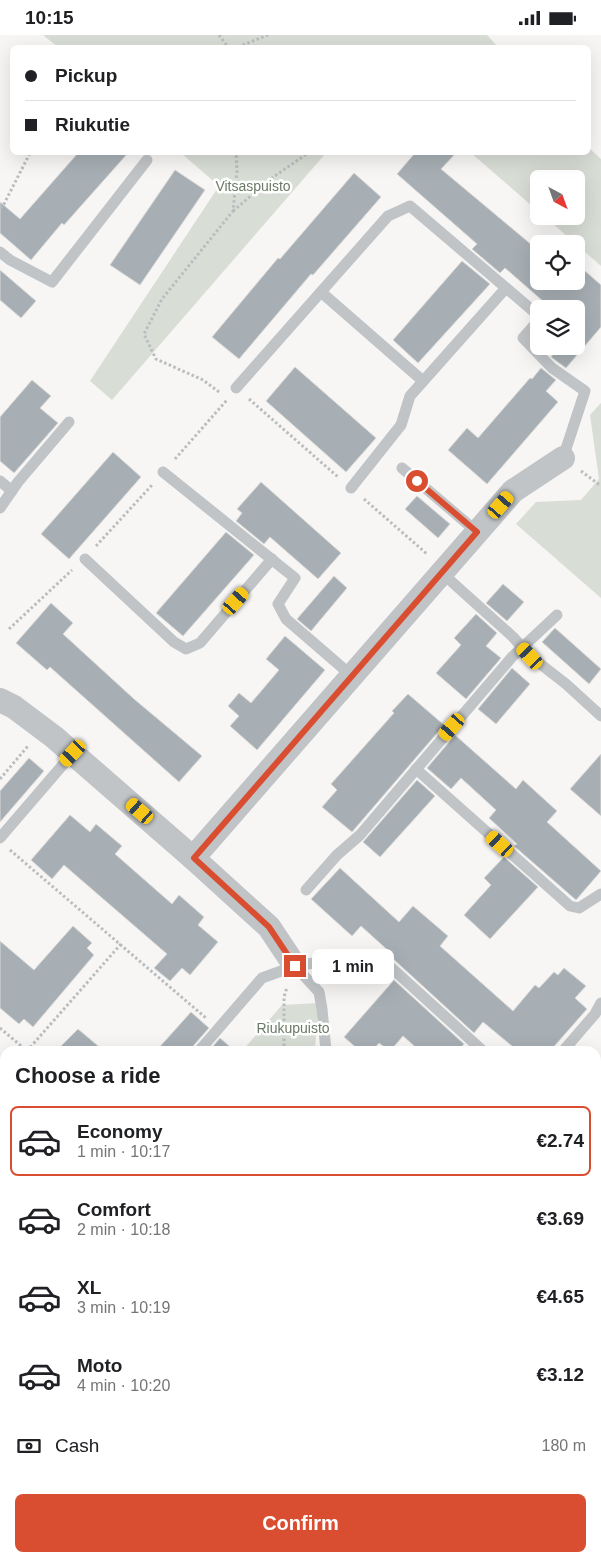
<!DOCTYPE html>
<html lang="en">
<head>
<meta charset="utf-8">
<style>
	:root { --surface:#fff; --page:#f2f2f2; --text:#202124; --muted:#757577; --line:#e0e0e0; --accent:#d94e31 }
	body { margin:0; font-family:Arial,sans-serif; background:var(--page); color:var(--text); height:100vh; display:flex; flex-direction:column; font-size:19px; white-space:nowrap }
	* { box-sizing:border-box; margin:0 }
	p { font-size:16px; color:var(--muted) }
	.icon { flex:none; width:28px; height:28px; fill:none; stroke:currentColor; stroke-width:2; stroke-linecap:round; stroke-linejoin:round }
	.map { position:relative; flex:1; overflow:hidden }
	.drawer { position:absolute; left:0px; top:1011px; width:601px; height:516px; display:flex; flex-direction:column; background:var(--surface); border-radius:15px 15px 0 0; box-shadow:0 5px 20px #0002 }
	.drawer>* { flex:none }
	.guide { position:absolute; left:10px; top:10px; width:581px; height:110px; border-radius:8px; box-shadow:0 5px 20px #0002; display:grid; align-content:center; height:110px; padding:0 15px; background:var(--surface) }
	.needle { width:32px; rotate:139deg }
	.tools { position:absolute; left:530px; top:135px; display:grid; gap:10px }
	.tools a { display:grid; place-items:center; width:55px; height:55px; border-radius:8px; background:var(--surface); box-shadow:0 5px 20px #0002; font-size:25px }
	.end { position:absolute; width:22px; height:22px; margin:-11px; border:6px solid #d94e31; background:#fff; box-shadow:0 0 0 2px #fff }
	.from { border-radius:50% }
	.bubble { position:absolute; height:35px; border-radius:8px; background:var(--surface); box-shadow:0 5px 20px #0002; font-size:16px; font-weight:600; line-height:35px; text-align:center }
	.car { position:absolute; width:15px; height:30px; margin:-15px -8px; border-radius:6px; box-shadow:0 0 4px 1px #0007; background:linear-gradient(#f5c518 24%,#345 0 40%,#f5c518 0 76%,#345 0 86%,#f5c518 0) }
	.guide b { display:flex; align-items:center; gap:18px; height:48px; font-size:19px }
	.guide b+b { border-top:1px solid var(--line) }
	.guide i { width:12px; height:12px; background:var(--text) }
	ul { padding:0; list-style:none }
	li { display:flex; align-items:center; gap:15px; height:70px; margin:0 10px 8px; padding:0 5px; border:2px solid transparent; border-radius:8px }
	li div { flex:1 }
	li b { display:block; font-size:19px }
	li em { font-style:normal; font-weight:600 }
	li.selected { border-color:var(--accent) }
	li>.icon { width:45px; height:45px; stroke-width:1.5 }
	h2 { padding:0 15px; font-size:22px; line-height:60px }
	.pay { display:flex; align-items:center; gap:12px; height:55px; padding:0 15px; font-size:19px }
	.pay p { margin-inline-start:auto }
	.action { display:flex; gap:10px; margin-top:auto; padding:10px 15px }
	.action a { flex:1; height:58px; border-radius:8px; background:var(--accent); color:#fff; font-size:20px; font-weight:600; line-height:58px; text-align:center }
	.status { display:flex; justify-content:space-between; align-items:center; height:35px; padding:0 25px; background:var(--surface); direction:ltr }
	.status svg { height:14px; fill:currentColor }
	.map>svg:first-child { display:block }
	.green { fill:#d8ddd5 }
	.building { fill:#a7afb4; stroke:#d8d8d6 }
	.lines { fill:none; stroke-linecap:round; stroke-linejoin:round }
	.primary-casing { stroke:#b3b8bb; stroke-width:30 }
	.path { stroke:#babdbf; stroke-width:3; stroke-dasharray:2.5 2.5; stroke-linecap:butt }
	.service { stroke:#c0c4c7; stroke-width:11 }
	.minor { stroke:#c0c4c7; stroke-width:24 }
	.primary { stroke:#fff; stroke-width:28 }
	.route { stroke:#d94e31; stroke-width:6 }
	.labels { text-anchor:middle; stroke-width:5; stroke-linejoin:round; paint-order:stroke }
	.park-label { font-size:14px; fill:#6b7a66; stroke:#fff }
</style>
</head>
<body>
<div class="status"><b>10:15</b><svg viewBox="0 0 49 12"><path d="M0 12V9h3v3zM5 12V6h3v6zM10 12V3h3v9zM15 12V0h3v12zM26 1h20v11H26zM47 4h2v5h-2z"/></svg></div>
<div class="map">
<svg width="601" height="1527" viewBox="0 0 601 1527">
	<rect width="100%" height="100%" fill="#f7f6f4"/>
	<g class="green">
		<polygon points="43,0 487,0 498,12 58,12"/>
		<polygon points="589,113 601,124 601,231 544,181 576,181 576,144 539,144 539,177 471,118 589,118"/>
		<polygon points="181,118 326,118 112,365 90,346 219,151"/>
		<polygon points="601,368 601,563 516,489 536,467 581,465 599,444 590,380"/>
		<polygon points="318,968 315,1016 242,1016 282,970"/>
		<polygon points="601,1033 601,1246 596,1250 596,1061"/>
		<polygon points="0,1113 5,1117 5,1483 0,1482"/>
		<polygon points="596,1397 601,1401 601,1527 407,1527 366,1523 596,1522"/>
	</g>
	<g class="building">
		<polygon points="78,118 128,118 64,190 62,188 31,225 0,198 0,167 20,184"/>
		<polygon points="415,118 456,118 441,134 539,216 539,246 576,246 576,228 601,250 601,292 566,333 551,322 560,311 576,311 576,274 552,274 505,233 500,238 472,214 477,209 397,139"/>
		<polygon points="175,135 205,155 140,250 110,230"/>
		<polygon points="354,138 381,162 313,240 311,239 239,324 212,302 278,223 280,224"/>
		<polygon points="462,226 490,249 418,328 393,305"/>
		<polygon points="0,235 36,266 21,283 0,265"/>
		<polygon points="295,332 376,403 346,437 266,366"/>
		<polygon points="541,333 556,345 546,356 558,367 487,449 448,415 467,393 478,403 530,343 532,344"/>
		<polygon points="32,345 51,361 40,373 58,388 14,438 0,426 0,382"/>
		<polygon points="113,417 141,442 69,524 41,499"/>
		<polygon points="261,447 341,518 318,544 270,502 264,509 236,486 242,478 237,474"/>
		<polygon points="417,461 450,489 438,503 405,474"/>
		<polygon points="226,497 254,520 183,601 156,578"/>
		<polygon points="334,541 347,553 311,596 297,584"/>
		<polygon points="503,549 524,567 507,586 486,568"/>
		<polygon points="51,568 73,588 63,599 134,664 202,721 179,747 50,632 47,635 16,608"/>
		<polygon points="476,579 497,598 486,611 501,623 466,664 436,638 461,610 454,603"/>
		<polygon points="555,593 601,634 589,649 542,607"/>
		<polygon points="285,601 325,635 257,715 230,691 239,681 228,671 239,658 251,668 279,635 266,624"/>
		<polygon points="512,633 530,649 496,689 478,674"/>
		<polygon points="408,659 444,690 352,797 322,772 337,755 331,749 394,678 392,676"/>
		<polygon points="455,700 516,754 523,745 557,776 547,787 601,836 576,865 514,811 517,809 489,783 496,775 461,743 451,754 427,733"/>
		<polygon points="601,719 601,781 570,754"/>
		<polygon points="29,723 44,736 0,787 0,756"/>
		<polygon points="417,745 435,761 380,822 363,807"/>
		<polygon points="70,780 90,797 96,789 122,811 115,819 172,869 179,860 204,882 198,890 218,907 190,940 182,933 170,946 154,933 167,919 64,830 52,844 31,825"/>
		<polygon points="504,822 538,852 490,904 464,880 491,850 484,843"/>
		<polygon points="340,833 399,887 413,871 448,901 440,911 513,976 535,950 539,953 554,937 558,940 564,933 586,951 575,963 587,974 550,1016 518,1016 483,987 474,998 390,921 392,919 361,891 352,901 311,864"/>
		<polygon points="73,891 92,908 87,913 94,920 33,992 24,984 19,989 0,973 0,906 34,935"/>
		<polygon points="394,945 464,1009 458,1016 420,1016 403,1001 390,1016 379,1008 372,1016 360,1016 344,1002"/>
		<polygon points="191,977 209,993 193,1011 192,1016 156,1016"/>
		<polygon points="78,994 104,1016 56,1016"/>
		<polygon points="220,1003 235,1016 209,1016"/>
	</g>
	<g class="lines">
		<g class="primary-casing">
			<g id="primary">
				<polyline points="0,1507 5,1507"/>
				<polyline points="136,1522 175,1527"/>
			</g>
		</g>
		<g class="path">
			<polyline points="219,0 228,12"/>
			<polyline points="238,12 268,0"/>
			<polyline points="0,173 4,169 30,118"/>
			<polyline points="233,176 272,143 308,118"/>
			<polyline points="219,357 203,345 156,324 144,299 162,264 233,176 237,136 236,118"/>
			<polyline points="249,364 338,442"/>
			<polyline points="175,424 227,365"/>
			<polyline points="581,436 601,451"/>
			<polyline points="364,464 427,519"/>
			<polyline points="96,511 153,449"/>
			<polyline points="9,594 72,535"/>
			<polyline points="0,744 28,711"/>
			<polyline points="10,815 206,983"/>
			<polyline points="0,993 27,1016"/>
			<polyline points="27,1016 121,909"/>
			<polyline points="284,1016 284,962 287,952"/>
			<polyline points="596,1140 601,1119"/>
			<polyline points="0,1239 5,1239"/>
			<polyline points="0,1290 5,1292"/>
			<polyline points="596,1361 601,1362"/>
			<polyline points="0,1395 5,1394"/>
			<polyline points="596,1478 601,1478"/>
		</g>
		<g class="service">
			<polyline points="0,217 10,225 52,247 147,125"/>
			<polyline points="321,257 423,346"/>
			<polyline points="539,285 523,303 552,333 585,356 563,423"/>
			<polyline points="236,353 388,181 410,171 539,281"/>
			<polyline points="402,433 477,497"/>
			<polyline points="163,437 295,543 278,569 286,584 352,641"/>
			<polyline points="0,446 12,456"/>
			<polyline points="351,453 401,390 410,361 506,253"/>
			<polyline points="0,473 18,447 69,387"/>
			<polyline points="85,524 174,607 186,614 200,608 272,524"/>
			<polyline points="442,538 513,602 530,621 566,649 601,681"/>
			<polyline points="416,734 570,871 579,873 601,859"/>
			<polyline points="0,803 73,718"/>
			<polyline points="306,855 337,820 360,800 512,622 557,580"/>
			<polyline points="295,931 319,957 322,974 326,1016"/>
			<polyline points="199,1016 262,943 295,931 338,924 384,926 483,1016"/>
			<polyline points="563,1016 595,979 601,968"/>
		</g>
		<g class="minor">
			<polyline points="0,665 14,672 54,702 193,823 269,892 295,931"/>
			<polyline points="193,823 513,456 563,423"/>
		</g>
		<use href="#primary" class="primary"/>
	</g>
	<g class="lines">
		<polyline class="route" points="295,931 269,892 194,823 477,497 417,446"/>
	</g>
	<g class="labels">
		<g class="park-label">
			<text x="253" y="156">Vitsaspuisto</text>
			<text x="293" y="998">Riukupuisto</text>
		</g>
	</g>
</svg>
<div class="tools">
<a><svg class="needle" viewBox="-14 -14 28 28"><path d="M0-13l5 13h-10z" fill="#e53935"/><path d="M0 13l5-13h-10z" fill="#757577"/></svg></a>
<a><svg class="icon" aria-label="locate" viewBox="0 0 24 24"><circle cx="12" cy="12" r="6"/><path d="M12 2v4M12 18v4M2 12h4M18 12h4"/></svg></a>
<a><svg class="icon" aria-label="layers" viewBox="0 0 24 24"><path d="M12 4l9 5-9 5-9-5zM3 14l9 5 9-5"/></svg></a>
</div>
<i class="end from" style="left:417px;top:446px"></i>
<i class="end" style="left:295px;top:931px"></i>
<div class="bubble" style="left:312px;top:914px;width:82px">1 min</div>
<i class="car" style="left:501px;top:470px;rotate:41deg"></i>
<i class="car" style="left:236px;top:566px;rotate:41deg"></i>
<i class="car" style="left:530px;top:621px;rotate:317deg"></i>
<i class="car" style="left:452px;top:692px;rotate:221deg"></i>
<i class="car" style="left:73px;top:718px;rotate:223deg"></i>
<i class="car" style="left:140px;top:776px;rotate:311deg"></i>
<i class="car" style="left:500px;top:809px;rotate:312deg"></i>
<div class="guide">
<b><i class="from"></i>Pickup</b>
<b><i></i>Riukutie</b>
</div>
<section class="drawer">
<h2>Choose a ride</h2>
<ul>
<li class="selected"><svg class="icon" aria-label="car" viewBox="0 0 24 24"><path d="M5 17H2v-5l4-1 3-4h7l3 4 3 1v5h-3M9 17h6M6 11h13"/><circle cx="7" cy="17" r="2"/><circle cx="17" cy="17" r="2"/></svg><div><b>Economy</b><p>1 min · 10:17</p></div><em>€2.74</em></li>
<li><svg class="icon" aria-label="car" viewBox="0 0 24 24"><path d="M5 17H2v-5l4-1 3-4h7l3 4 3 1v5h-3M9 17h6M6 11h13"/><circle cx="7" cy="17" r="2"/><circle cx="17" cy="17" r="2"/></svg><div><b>Comfort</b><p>2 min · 10:18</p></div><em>€3.69</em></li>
<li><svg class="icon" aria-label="car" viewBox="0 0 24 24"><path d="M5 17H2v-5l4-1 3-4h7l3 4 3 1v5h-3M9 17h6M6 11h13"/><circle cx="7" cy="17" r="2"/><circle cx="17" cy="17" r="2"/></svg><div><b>XL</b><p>3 min · 10:19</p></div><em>€4.65</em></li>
<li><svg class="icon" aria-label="car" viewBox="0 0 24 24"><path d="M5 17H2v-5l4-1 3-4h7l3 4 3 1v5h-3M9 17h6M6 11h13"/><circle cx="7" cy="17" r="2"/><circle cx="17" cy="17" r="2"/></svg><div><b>Moto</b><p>4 min · 10:20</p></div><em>€3.12</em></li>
</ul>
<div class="pay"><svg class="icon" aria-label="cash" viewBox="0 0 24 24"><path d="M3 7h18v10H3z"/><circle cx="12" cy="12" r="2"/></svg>Cash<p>180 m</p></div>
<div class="action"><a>Confirm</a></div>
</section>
</div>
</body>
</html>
